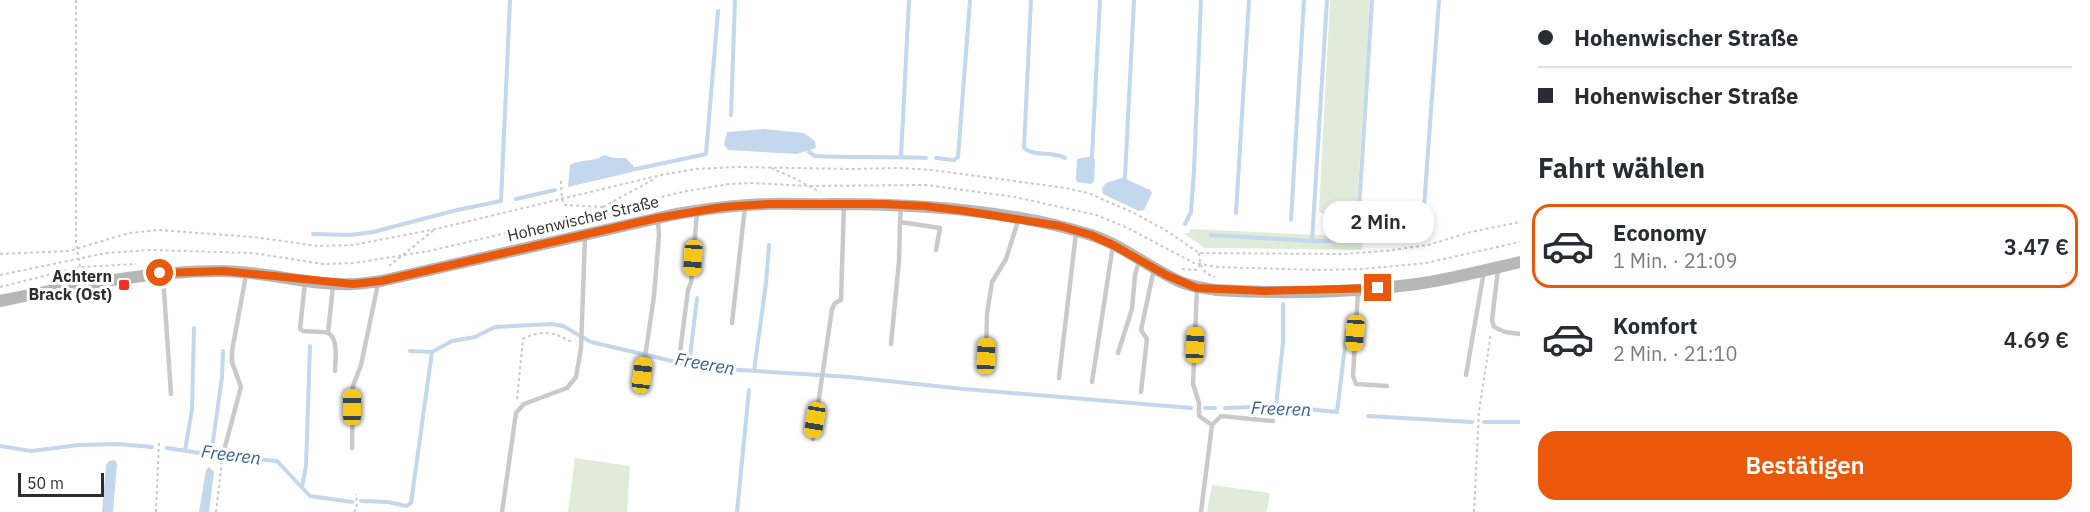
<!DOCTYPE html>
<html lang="de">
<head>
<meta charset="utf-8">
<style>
	:root { --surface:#fff; --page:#f2f2f3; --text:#2b2b33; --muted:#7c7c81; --line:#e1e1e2; --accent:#ea580c }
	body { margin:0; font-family:"IBM Plex Sans",sans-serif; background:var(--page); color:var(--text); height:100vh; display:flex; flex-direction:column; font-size:22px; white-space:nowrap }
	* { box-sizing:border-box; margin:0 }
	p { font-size:20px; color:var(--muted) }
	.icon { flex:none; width:33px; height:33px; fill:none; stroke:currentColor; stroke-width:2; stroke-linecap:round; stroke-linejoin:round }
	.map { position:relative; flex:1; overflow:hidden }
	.sheet { display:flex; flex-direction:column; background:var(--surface); width:570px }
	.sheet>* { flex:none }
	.banner { display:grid; align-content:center; height:132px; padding:0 18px; background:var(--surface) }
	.scale { position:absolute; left:18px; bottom:15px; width:86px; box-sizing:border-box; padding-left:6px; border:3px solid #2d2d2d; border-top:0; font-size:16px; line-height:21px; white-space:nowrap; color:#2d2d2d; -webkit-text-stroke:4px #fff; paint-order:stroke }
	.end { position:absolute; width:27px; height:27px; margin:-14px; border:8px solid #ea580c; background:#fff; box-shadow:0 0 0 3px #fff }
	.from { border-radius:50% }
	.bubble { position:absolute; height:42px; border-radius:18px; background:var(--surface); box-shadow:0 3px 9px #0003; font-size:20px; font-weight:600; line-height:42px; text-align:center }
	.car { position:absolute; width:18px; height:36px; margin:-18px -9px; border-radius:8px; box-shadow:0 0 4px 2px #0007; background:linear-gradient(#f5c518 24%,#345 0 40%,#f5c518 0 76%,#345 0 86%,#f5c518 0) }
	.banner b { display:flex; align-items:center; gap:21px; height:57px; font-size:22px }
	.banner b+b { border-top:2px solid var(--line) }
	.banner i { width:15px; height:15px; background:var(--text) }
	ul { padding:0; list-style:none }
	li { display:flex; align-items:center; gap:18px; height:84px; margin:0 12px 9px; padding:0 6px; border:3px solid transparent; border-radius:18px }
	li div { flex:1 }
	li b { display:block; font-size:22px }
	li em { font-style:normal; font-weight:600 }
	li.current { border-color:var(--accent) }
	li>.icon { width:54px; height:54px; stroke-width:1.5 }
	h2 { padding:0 18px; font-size:27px; line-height:72px }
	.cta { display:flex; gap:12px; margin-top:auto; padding:12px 18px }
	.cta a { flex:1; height:69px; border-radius:18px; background:var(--accent); color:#fff; font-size:24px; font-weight:600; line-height:69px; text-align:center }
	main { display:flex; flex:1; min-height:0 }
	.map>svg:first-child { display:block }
	.green { fill:#e0ecd9 }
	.water { fill:#c3d7ed }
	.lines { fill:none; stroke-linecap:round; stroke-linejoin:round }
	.stream { stroke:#c3d7ed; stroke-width:4 }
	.path { stroke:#cacaca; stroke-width:2; stroke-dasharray:3 3; stroke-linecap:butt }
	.lane { stroke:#cacaca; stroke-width:4.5 }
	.secondary { stroke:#b7b7b7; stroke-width:12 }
	.route { stroke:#ea580c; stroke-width:8 }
	.poi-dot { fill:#f03122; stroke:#fff; stroke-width:2 }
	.labels { text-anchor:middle; stroke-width:6; stroke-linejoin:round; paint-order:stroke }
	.street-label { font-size:16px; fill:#2d2d2d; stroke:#fff }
	.poi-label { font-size:16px; font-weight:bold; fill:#2d2d2d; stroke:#fff; text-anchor:end }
	.water-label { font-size:18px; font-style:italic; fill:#366294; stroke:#fff }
</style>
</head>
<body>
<main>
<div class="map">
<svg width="1520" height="512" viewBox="0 0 1520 512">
	<rect width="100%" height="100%" fill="#fff"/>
	<g class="green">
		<polygon points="1330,0 1370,0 1356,220 1350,224 1329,218 1319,211"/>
		<polygon points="1191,229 1363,237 1362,250 1205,248 1183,233 1189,233"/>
		<polygon points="575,458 630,466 627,512 568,512"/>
		<polygon points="1212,485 1270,493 1267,512 1207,512"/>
	</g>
	<g class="water">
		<polygon points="764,129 804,133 815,141 816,148 797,154 728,150 724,145 727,132"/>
		<path d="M604,155L614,158H626L636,169L632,172L568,187L570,165C584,158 593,163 604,155Z"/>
		<polygon points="1092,156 1095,160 1094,181 1091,184 1077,182 1076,179 1077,159"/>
		<polygon points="1125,177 1128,180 1150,190 1152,193 1144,210 1139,211 1103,194 1102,188 1106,183"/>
		<polygon points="115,460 117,464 113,512 102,512 106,465 109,461"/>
		<polygon points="209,467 214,472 209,512 199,512 206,470"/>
	</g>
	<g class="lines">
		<g class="stream">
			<path d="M1031,0L1024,148C1034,157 1053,151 1065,158"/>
			<polyline points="1327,0 1312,241 1357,241 1372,0"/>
			<polyline points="731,115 735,0"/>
			<path d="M809,152L815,156C852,158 889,156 926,158"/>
			<polyline points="1092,156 1100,0"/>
			<polyline points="901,157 909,0"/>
			<polyline points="936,158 954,160 958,157 970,0"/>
			<polyline points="636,169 706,154 718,11"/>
			<polyline points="1125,177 1134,0"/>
			<polyline points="516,199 555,190"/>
			<polyline points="1236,213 1249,0"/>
			<polyline points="1291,220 1304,0"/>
			<polyline points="1423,221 1439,0"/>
			<polyline points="1185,224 1191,212 1194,171 1201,0"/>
			<polyline points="313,234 350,235 373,232 457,210 501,201 510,0"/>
			<polyline points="1211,235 1312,241"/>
			<polyline points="410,351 432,352"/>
			<polyline points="689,365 697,298"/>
			<polyline points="754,371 766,283 769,245"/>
			<polyline points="1276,406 1283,343 1283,304"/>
			<polyline points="1205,408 1215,408"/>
			<polyline points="1225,408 1276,406 1337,412 1347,330"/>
			<polyline points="1368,416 1472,422"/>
			<polyline points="1484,422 1520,422"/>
			<polyline points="0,446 31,451 79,445 118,444 152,447"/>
			<polyline points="167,448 220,456 277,461 310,496 352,502"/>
			<polyline points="185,450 192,410 194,328"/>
			<polyline points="211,455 222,377 223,351"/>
			<polyline points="302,487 306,466 310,346"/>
			<polyline points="361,501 388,502 406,506 411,503 432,352 452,341 475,337 495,327 552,324 563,326 591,342 689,365 724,369 850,377 964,389 1191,408"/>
			<polyline points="737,512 749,390"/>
		</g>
		<g class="path">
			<polyline points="76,0 76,242 80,267"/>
			<polyline points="771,168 794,178 820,192"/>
			<polyline points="561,181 562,200 565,205 603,207 612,213 625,213"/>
			<polyline points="603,207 656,178"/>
			<path d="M1199,253C1200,266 1202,273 1215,277"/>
			<polyline points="0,254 69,251 129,233 159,230 253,237 318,246 353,245 436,229 661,175 696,169 738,167 852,169 900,168 932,170 1066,188 1088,193 1132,212 1167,231 1199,253 1343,254 1385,251 1428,245 1471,232 1520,222"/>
			<polyline points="389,266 434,230"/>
			<polyline points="1182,269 1196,270 1200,265"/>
			<polyline points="0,275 106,253 150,250 253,253 323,264 354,263 429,251 687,191 729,184 751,183 808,186 926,185 1015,197 1096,215 1128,228 1194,263 1218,267 1318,270 1363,269 1426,263 1520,242"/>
			<polyline points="0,287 80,267 136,264"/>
			<path d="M517,399L523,339C542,329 555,332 573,343"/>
			<polyline points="156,512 159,442"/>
			<polyline points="216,512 222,461"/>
			<polyline points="354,512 357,507 356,494"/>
			<polyline points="1474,512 1479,411 1491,333"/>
		</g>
		<g class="lane">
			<polyline points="901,207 900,222 940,228 936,250"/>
			<polyline points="1498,270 1492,320 1494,327 1505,332 1520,334"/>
			<polyline points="163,276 171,394"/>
			<path d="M305,282L300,329L303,331C310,332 321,331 328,333C339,338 335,362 335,371"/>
			<polyline points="1197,288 1193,384 1199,403 1199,416 1212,425 1201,512"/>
			<polyline points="1358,292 1353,376 1356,384 1387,386"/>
			<polyline points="732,323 745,207"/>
			<polyline points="328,333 333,286"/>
			<polyline points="891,344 899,261 900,222"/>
			<polyline points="680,352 688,290 691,282 697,213"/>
			<polyline points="1118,353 1132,309 1135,275 1139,261"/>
			<polyline points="986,356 987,314 992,282 1006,259 1019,218"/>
			<polyline points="1466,375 1484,271"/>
			<polyline points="1059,378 1076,233"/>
			<polyline points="1092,382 1113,245"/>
			<polyline points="640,391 654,296 659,235 658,221"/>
			<polyline points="1141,392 1147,339 1141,330 1154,269"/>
			<polyline points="1212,425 1221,416 1273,421"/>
			<polyline points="813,439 832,309 835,303 841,300 844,204"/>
			<polyline points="352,448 353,386 361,365 378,284"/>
			<polyline points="223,454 241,387 232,362 232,351 246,275"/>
			<polyline points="502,512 516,413 524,404 567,388 576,377 581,348 585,237"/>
		</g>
		<path class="secondary" d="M0,301C73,286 146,271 222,271C266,271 309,286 353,284C362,284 372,282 381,281L676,214C706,209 736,205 767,204C788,203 809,205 830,204C916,204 1005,209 1088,234C1122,244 1149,268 1181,282C1192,287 1204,288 1216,290C1283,294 1351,293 1417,284C1452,279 1486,270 1520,262"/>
	</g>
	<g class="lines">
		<polyline class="route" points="160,273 224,271 353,284 381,281 657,218 723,207 769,204 883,204 924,206 965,211 1060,226 1091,235 1113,245 1166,275 1197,288 1265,291 1378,288"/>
	</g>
	<rect class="poi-dot" x="118" y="279" width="12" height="12" rx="3"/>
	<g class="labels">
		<g class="street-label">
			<text transform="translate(583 218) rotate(-13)" y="6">Hohenwischer Straße</text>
		</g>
		<g class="poi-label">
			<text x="112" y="282">Achtern<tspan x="112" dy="18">Brack (Ost)</tspan></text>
		</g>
		<g class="water-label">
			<text transform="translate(705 364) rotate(10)" y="6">Freeren</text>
			<text transform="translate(1281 409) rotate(2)" y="6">Freeren</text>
			<text transform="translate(231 455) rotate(7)" y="6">Freeren</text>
		</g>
	</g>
</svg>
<div class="scale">50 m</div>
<i class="end from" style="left:160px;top:273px"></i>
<i class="end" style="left:1378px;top:288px"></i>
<div class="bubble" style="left:1323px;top:201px;width:111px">2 Min.</div>
<i class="car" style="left:693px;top:258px;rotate:184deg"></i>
<i class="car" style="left:1355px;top:333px;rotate:184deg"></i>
<i class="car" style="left:1195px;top:345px;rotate:2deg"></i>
<i class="car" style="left:986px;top:356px;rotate:2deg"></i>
<i class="car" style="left:642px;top:375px;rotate:7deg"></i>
<i class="car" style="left:352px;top:407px;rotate:0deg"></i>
<i class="car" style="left:815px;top:420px;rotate:189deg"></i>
</div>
<section class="sheet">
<div class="banner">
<b><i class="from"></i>Hohenwischer Straße</b>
<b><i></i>Hohenwischer Straße</b>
</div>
<h2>Fahrt wählen</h2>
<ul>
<li class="current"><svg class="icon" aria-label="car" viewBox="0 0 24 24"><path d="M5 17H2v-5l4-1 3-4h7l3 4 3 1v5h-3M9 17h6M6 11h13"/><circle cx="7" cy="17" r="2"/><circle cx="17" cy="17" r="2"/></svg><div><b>Economy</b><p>1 Min. · 21:09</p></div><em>3.47 €</em></li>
<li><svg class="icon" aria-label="car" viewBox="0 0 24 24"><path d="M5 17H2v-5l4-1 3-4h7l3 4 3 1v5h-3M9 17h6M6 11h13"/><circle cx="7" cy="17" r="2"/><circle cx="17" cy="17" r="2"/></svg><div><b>Komfort</b><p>2 Min. · 21:10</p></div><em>4.69 €</em></li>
</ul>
<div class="cta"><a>Bestätigen</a></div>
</section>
</main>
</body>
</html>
